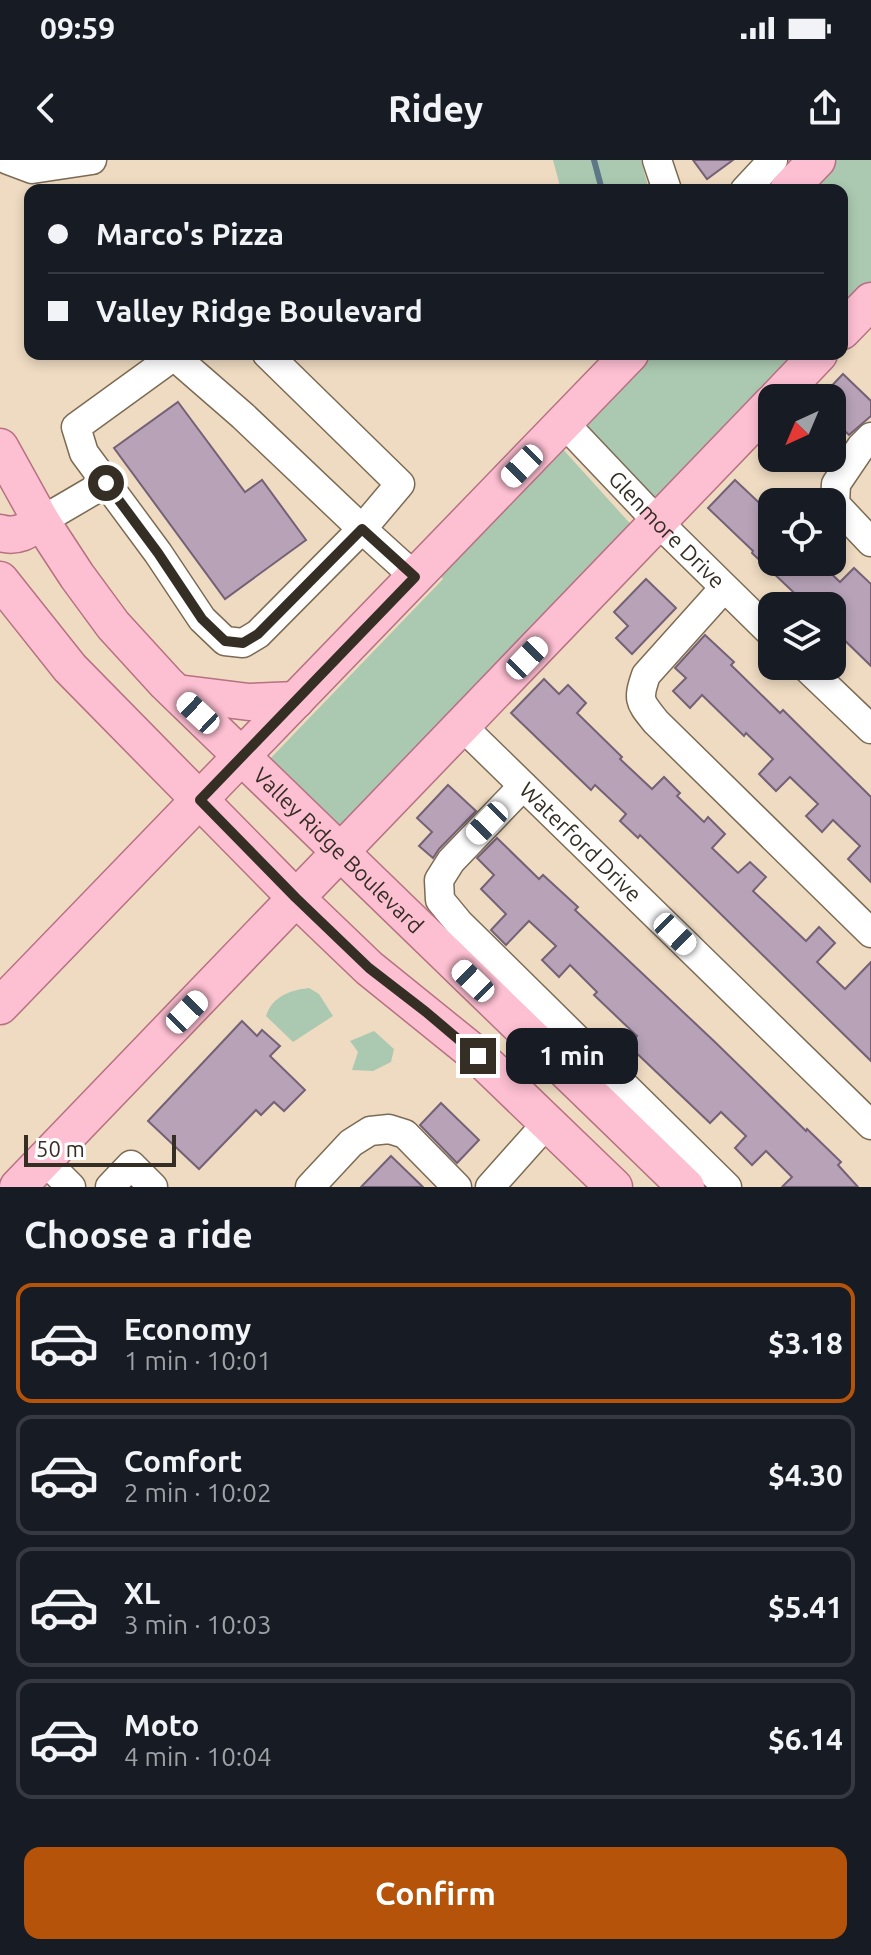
<!DOCTYPE html>
<html lang="en">
<head>
<meta charset="utf-8">
<style>
	:root { --surface:#171b24; --page:#242831; --text:#f1f3f6; --muted:#9ea1a6; --line:#363941; --accent:#b45309 }
	body { margin:0; font-family:Ubuntu,sans-serif; background:var(--page); color:var(--text); height:100vh; display:flex; flex-direction:column; font-size:30px; white-space:nowrap }
	* { box-sizing:border-box; margin:0 }
	p { font-size:26px; color:var(--muted) }
	.icon { flex:none; width:44px; height:44px; fill:none; stroke:currentColor; stroke-width:2; stroke-linecap:round; stroke-linejoin:round }
	.map { position:relative; height:1027px; overflow:hidden }
	.drawer { display:flex; flex-direction:column; background:var(--surface); flex:1 }
	.drawer>* { flex:none }
	.hud { position:absolute; left:24px; top:24px; width:824px; height:176px; border-radius:16px; box-shadow:0 4px 12px #0003; display:grid; align-content:center; height:176px; padding:0 24px; background:var(--surface) }
	.needle { width:52px; rotate:224deg }
	.tools { position:absolute; left:758px; top:224px; display:grid; gap:16px }
	.tools a { display:grid; place-items:center; width:88px; height:88px; border-radius:16px; background:var(--surface); box-shadow:0 4px 12px #0003; font-size:40px }
	.scale { position:absolute; left:24px; bottom:20px; width:152px; box-sizing:border-box; padding-left:8px; border:4px solid #352e24; border-top:0; font-size:22px; line-height:28px; white-space:nowrap; color:#352e24; -webkit-text-stroke:6px #fff; paint-order:stroke }
	.end { position:absolute; width:36px; height:36px; margin:-18px; border:10px solid #352e24; background:#fff; box-shadow:0 0 0 4px #fff }
	.from { border-radius:50% }
	.bubble { position:absolute; height:56px; border-radius:16px; background:var(--surface); box-shadow:0 4px 12px #0003; font-size:26px; font-weight:700; line-height:56px; text-align:center }
	.car { position:absolute; width:24px; height:48px; margin:-24px -12px; border-radius:10px; box-shadow:0 0 6px 2px #0007; background:linear-gradient(#fff 24%,#345 0 40%,#fff 0 76%,#345 0 86%,#fff 0) }
	.hud b { display:flex; align-items:center; gap:28px; height:76px; font-size:30px }
	.hud b+b { border-top:2px solid var(--line) }
	.hud i { width:20px; height:20px; background:var(--text) }
	ul { padding:0; list-style:none }
	li { display:flex; align-items:center; gap:24px; height:120px; margin:0 16px 12px; padding:0 8px; border:4px solid var(--line); border-radius:16px }
	li div { flex:1 }
	li b { display:block; font-size:30px }
	li em { font-style:normal; font-weight:700 }
	li.active { border-color:var(--accent) }
	li>.icon { width:72px; height:72px; stroke-width:1.5 }
	h2 { padding:0 24px; font-size:36px; line-height:96px }
	.primary-button { display:flex; gap:16px; margin-top:auto; padding:16px 24px }
	.primary-button a { flex:1; height:92px; border-radius:16px; background:var(--accent); color:#fff; font-size:32px; font-weight:700; line-height:92px; text-align:center }
	.status { display:flex; justify-content:space-between; align-items:center; height:56px; padding:0 40px; background:var(--surface); direction:ltr }
	.status svg { height:22px; fill:currentColor }
	header { display:flex; justify-content:space-between; align-items:center; height:104px; padding:0 24px; background:var(--surface); font-size:36px; font-weight:700 }
	.map>svg:first-child { display:block }
	.green { fill:#abc9b0 }
	.lines { fill:none; stroke-linecap:round; stroke-linejoin:round }
	.stream { stroke:#5d7786; stroke-width:6 }
	.building { fill:#b7a2b8; stroke:#756176; stroke-width:2 }
	.minor-casing { stroke:#7c6b54; stroke-width:31 }
	.major-casing { stroke:#b67182; stroke-width:39 }
	.minor { stroke:#fff; stroke-width:28 }
	.major { stroke:#fdbfd2; stroke-width:36 }
	.route { stroke:#352e24; stroke-width:10 }
	.labels { text-anchor:middle; stroke-width:6; stroke-linejoin:round; paint-order:stroke }
	.street-label { font-size:22px; fill:#352e24; stroke:#fff }
</style>
</head>
<body>
<div class="status"><b>09:59</b><svg viewBox="0 0 49 12"><path d="M0 12V9h3v3zM5 12V6h3v6zM10 12V3h3v9zM15 12V0h3v12zM26 1h20v11H26zM47 4h2v5h-2z"/></svg></div>
<header><svg class="icon" aria-label="back" viewBox="0 0 24 24"><path d="M15 5l-7 7 7 7"/></svg>Ridey<svg class="icon" aria-label="share" viewBox="0 0 24 24"><path d="M12 15V3M7 8l5-5 5 5M5 13v7h14v-7"/></svg></header>
<div class="map">
<svg width="871" height="1027" viewBox="0 0 871 1027">
	<rect width="100%" height="100%" fill="#efdbc2"/>
	<g class="green">
		<polygon points="553,0 641,0 649,30 561,30"/>
		<polygon points="836,0 871,0 871,125 842,156 842,30 807,30"/>
		<polygon points="650,194 805,194 660,345 583,264"/>
		<polygon points="560,286 636,370 342,676 266,603 443,419 438,413"/>
		<path d="M309,828L319,834L333,856L293,882L266,856C272,836 291,830 309,828Z"/>
		<polygon points="374,871 394,889 391,902 373,911 352,910 358,892 350,881"/>
	</g>
	<g class="lines">
		<polyline class="stream" points="594,0 602,30"/>
	</g>
	<g class="building">
		<polygon points="693,0 733,0 707,19"/>
		<polygon points="843,214 871,241 871,256 849,275 832,259 832,238 820,238"/>
		<polygon points="178,242 245,332 262,320 306,380 225,439 114,288"/>
		<polygon points="735,320 772,355 772,402 819,402 840,422 854,408 871,424 871,506 832,468 832,446 808,446 752,393 753,391 708,348"/>
		<polygon points="646,419 676,448 632,494 616,478 628,466 614,452"/>
		<polygon points="705,475 734,502 731,505 780,553 783,550 871,637 871,722 848,699 860,686 833,660 822,672 806,656 818,644 790,617 776,631 759,614 773,599 746,573 744,576 702,535 690,548 673,531 686,518 675,508"/>
		<polygon points="544,519 559,534 568,525 586,543 577,553 622,597 620,599 652,629 664,617 680,633 677,636 704,662 708,657 725,674 712,688 738,713 750,702 766,717 753,731 806,781 819,767 835,783 817,802 845,829 871,802 871,901 640,675 638,678 620,661 626,654 595,625 591,630 511,553"/>
		<polygon points="448,625 476,651 439,689 433,698 419,686 432,672 417,658"/>
		<polygon points="497,678 539,719 543,715 578,747 575,750 716,883 806,971 807,969 841,1002 838,1005 858,1027 782,1027 792,1017 766,991 752,1005 735,988 746,976 721,952 710,963 628,885 637,876 594,835 597,832 570,805 559,817 542,800 556,786 529,761 506,785 491,770 506,754 481,729 494,715 477,698"/>
		<polygon points="242,861 257,876 262,870 280,886 270,896 305,930 284,951 274,942 261,955 256,950 199,1009 148,961"/>
		<polygon points="441,943 479,980 457,1003 420,965"/>
		<polygon points="391,996 423,1027 361,1027"/>
	</g>
	<g class="lines">
		<g class="minor-casing">
			<g id="minor">
				<polyline points="8,0 32,9 92,0"/>
				<polyline points="657,0 667,30"/>
				<polyline points="745,30 773,0"/>
				<polyline points="267,194 400,324 362,369 258,474 243,483 225,481 202,459 158,393 84,293 76,267 174,196 243,256 362,369 415,417"/>
				<path id="s1" d="M564,263L657,361L772,474"/>
				<polyline points="871,277 861,287 836,324 835,344 871,382"/>
				<polyline points="41,361 106,323"/>
				<path d="M724,428L646,515C637,541 640,542 656,562L871,773"/>
				<polyline points="805,506 871,569"/>
				<path id="s2" d="M462,566L871,965"/>
				<polyline points="523,626 451,701 439,720 440,740 459,763 727,1027"/>
				<polyline points="44,1000 71,1027"/>
				<polyline points="110,1027 131,1005 153,1027"/>
				<polyline points="310,1027 351,983 370,971 389,969 405,974 457,1027"/>
				<polyline points="490,1027 548,962"/>
			</g>
		</g>
		<g class="major-casing">
			<g id="major">
				<polyline points="788,30 817,0"/>
				<polyline points="842,171 871,141"/>
				<polyline points="777,238 819,194"/>
				<path id="s3" d="M0,287L41,361L77,416L113,465L166,523L686,1027"/>
				<path d="M0,373C17,378 27,371 41,361"/>
				<polyline points="0,420 70,508 296,738 369,808 478,896 614,1027"/>
				<polyline points="177,533 249,542 296,540"/>
				<polyline points="0,846 630,194"/>
				<polyline points="18,1027 772,243"/>
			</g>
		</g>
		<use href="#minor" class="minor"/>
		<use href="#major" class="major"/>
	</g>
	<g class="lines">
		<polyline class="route" points="106,323 158,393 202,459 225,481 243,483 258,474 362,369 415,417 200,640 296,738 369,808 426,852 478,896"/>
	</g>
	<g class="labels">
		<g class="street-label">
			<text dy="8" stroke="none"><textPath href="#s1" startOffset="148">Glenmore Drive</textPath></text>
			<text dy="8" stroke="none"><textPath href="#s2" startOffset="166">Waterford Drive</textPath></text>
			<text dy="8" stroke="none"><textPath href="#s3" startOffset="530">Valley Ridge Boulevard</textPath></text>
		</g>
	</g>
</svg>
<div class="tools">
<a><svg class="needle" viewBox="-14 -14 28 28"><path d="M0-13l5 13h-10z" fill="#e53935"/><path d="M0 13l5-13h-10z" fill="#9ea1a6"/></svg></a>
<a><svg class="icon" aria-label="locate" viewBox="0 0 24 24"><circle cx="12" cy="12" r="6"/><path d="M12 2v4M12 18v4M2 12h4M18 12h4"/></svg></a>
<a><svg class="icon" aria-label="layers" viewBox="0 0 24 24"><path d="M12 4l9 5-9 5-9-5zM3 14l9 5 9-5"/></svg></a>
</div>
<div class="scale">50 m</div>
<i class="end from" style="left:106px;top:323px"></i>
<i class="end" style="left:478px;top:896px"></i>
<div class="bubble" style="left:506px;top:868px;width:132px">1 min</div>
<i class="car" style="left:522px;top:306px;rotate:224deg"></i>
<i class="car" style="left:527px;top:498px;rotate:44deg"></i>
<i class="car" style="left:198px;top:553px;rotate:313deg"></i>
<i class="car" style="left:487px;top:663px;rotate:224deg"></i>
<i class="car" style="left:675px;top:774px;rotate:134deg"></i>
<i class="car" style="left:473px;top:821px;rotate:314deg"></i>
<i class="car" style="left:187px;top:852px;rotate:44deg"></i>
<div class="hud">
<b><i class="from"></i>Marco's Pizza</b>
<b><i></i>Valley Ridge Boulevard</b>
</div>
</div>
<section class="drawer">
<h2>Choose a ride</h2>
<ul>
<li class="active"><svg class="icon" aria-label="car" viewBox="0 0 24 24"><path d="M5 17H2v-5l4-1 3-4h7l3 4 3 1v5h-3M9 17h6M6 11h13"/><circle cx="7" cy="17" r="2"/><circle cx="17" cy="17" r="2"/></svg><div><b>Economy</b><p>1 min · 10:01</p></div><em>$3.18</em></li>
<li><svg class="icon" aria-label="car" viewBox="0 0 24 24"><path d="M5 17H2v-5l4-1 3-4h7l3 4 3 1v5h-3M9 17h6M6 11h13"/><circle cx="7" cy="17" r="2"/><circle cx="17" cy="17" r="2"/></svg><div><b>Comfort</b><p>2 min · 10:02</p></div><em>$4.30</em></li>
<li><svg class="icon" aria-label="car" viewBox="0 0 24 24"><path d="M5 17H2v-5l4-1 3-4h7l3 4 3 1v5h-3M9 17h6M6 11h13"/><circle cx="7" cy="17" r="2"/><circle cx="17" cy="17" r="2"/></svg><div><b>XL</b><p>3 min · 10:03</p></div><em>$5.41</em></li>
<li><svg class="icon" aria-label="car" viewBox="0 0 24 24"><path d="M5 17H2v-5l4-1 3-4h7l3 4 3 1v5h-3M9 17h6M6 11h13"/><circle cx="7" cy="17" r="2"/><circle cx="17" cy="17" r="2"/></svg><div><b>Moto</b><p>4 min · 10:04</p></div><em>$6.14</em></li>
</ul>
<div class="primary-button"><a>Confirm</a></div>
</section>
</body>
</html>
